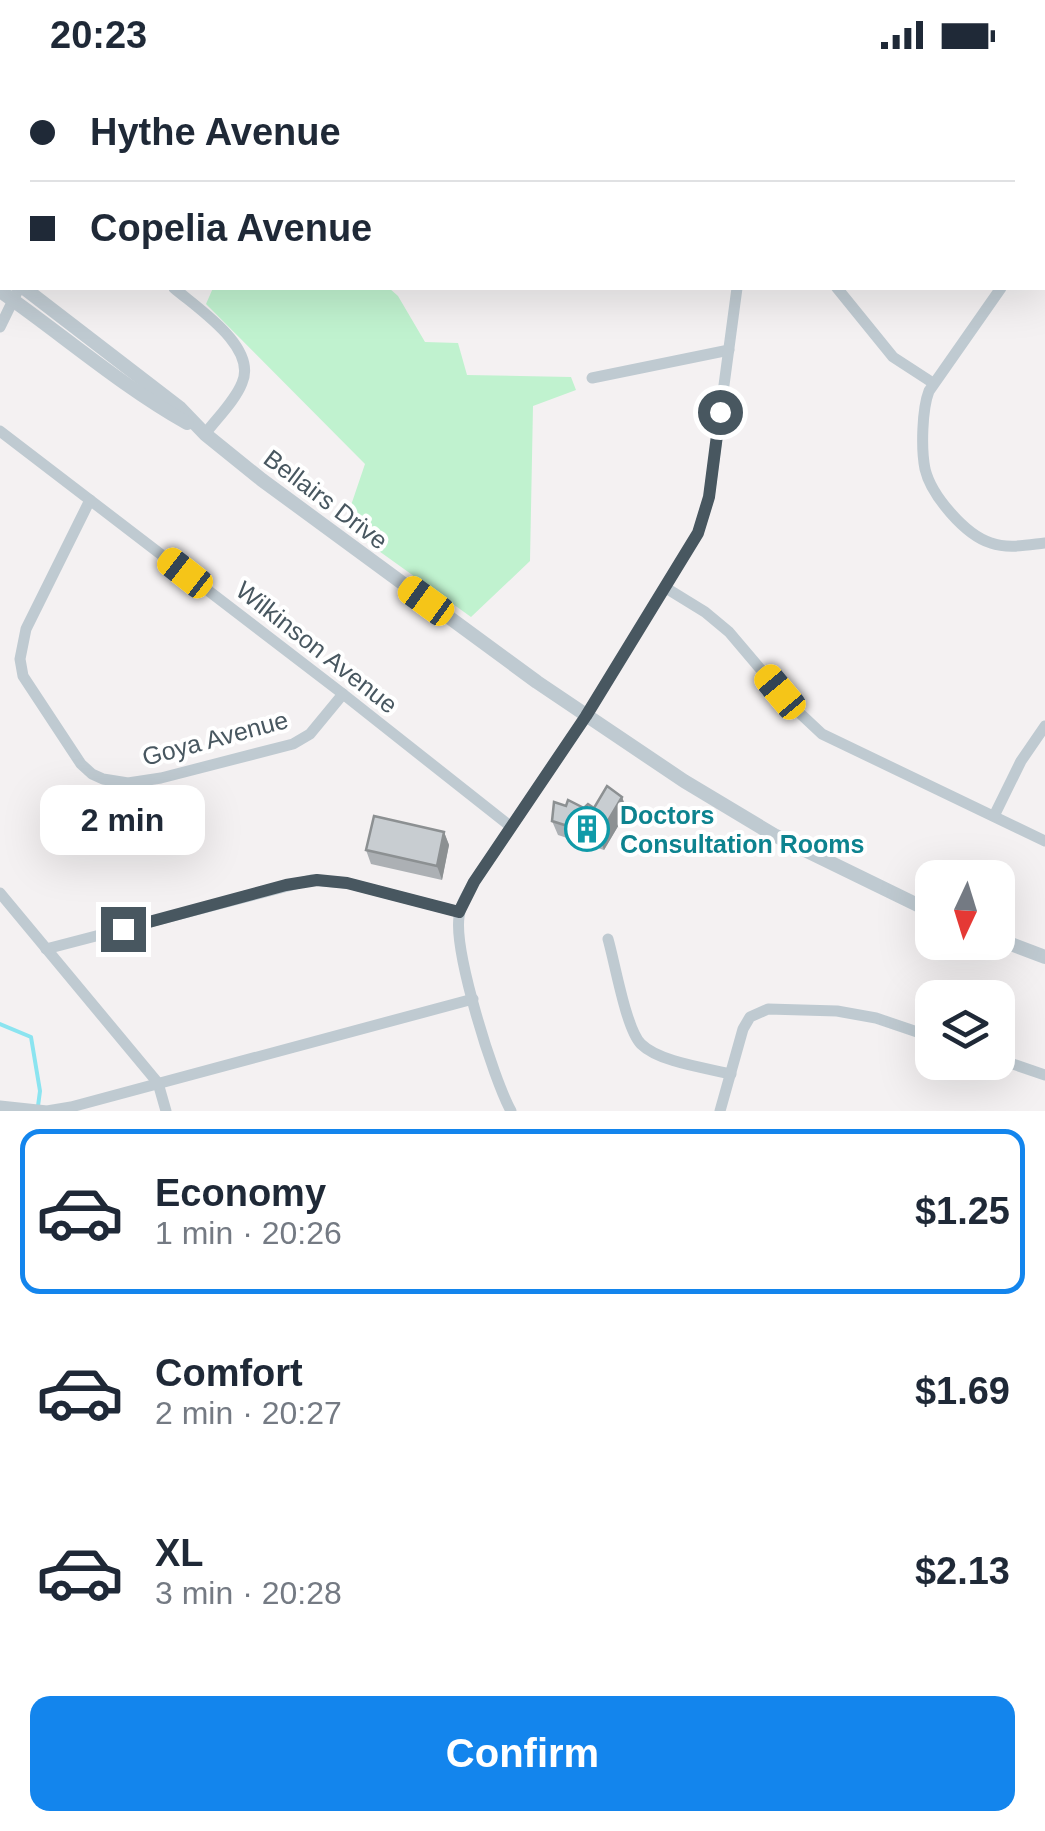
<!DOCTYPE html>
<html lang="en">
<head>
<meta charset="utf-8">
<style>
	:root { --surface:#fff; --page:#f6f6f7; --text:#1f2937; --muted:#747a83; --line:#e0e1e3; --accent:#1385ed }
	body { margin:0; font-family:Arial,sans-serif; background:var(--page); color:var(--text); height:100vh; display:flex; flex-direction:column; font-size:38px; white-space:nowrap }
	* { box-sizing:border-box; margin:0 }
	p { font-size:32px; color:var(--muted) }
	.icon { flex:none; width:55px; height:55px; fill:none; stroke:currentColor; stroke-width:2; stroke-linecap:round; stroke-linejoin:round }
	.map { position:relative; height:1041px; overflow:hidden }
	.details { display:flex; flex-direction:column; background:var(--surface); flex:1 }
	.details>* { flex:none }
	.guide { position:absolute; left:0px; top:0px; width:1045px; height:220px; box-shadow:0 10px 40px #0002; display:grid; align-content:center; height:220px; padding:0 30px; background:var(--surface) }
	.needle { width:65px; rotate:184deg }
	.buttons { position:absolute; left:915px; top:790px; display:grid; gap:20px }
	.buttons a { display:grid; place-items:center; width:100px; height:100px; border-radius:20px; background:var(--surface); box-shadow:0 10px 40px #0002; font-size:50px }
	.end { position:absolute; width:45px; height:45px; margin:-22px; border:12px solid #485760; background:#fff; box-shadow:0 0 0 5px #fff }
	.from { border-radius:50% }
	.bubble { position:absolute; height:70px; border-radius:20px; background:var(--surface); box-shadow:0 10px 40px #0002; font-size:32px; font-weight:700; line-height:70px; text-align:center }
	.car { position:absolute; width:30px; height:60px; margin:-30px -15px; border-radius:12px; box-shadow:0 0 8px 2px #0007; background:linear-gradient(#f5c518 24%,#345 0 40%,#f5c518 0 76%,#345 0 86%,#f5c518 0) }
	.guide b { display:flex; align-items:center; gap:35px; height:95px; font-size:38px }
	.guide b+b { border-top:2px solid var(--line) }
	.guide i { width:25px; height:25px; background:var(--text) }
	ul { padding:18px 0 0; list-style:none }
	li { display:flex; align-items:center; gap:30px; height:165px; margin:0 20px 15px; padding:0 10px; border:5px solid transparent; border-radius:20px }
	li div { flex:1 }
	li b { display:block; font-size:38px }
	li em { font-style:normal; font-weight:700 }
	li.active { border-color:var(--accent) }
	li>.icon { width:90px; height:90px; stroke-width:1.5 }
	.primary-button { display:flex; gap:20px; margin-top:auto; padding:20px 30px }
	.primary-button a { flex:1; height:115px; border-radius:20px; background:var(--accent); color:#fff; font-size:40px; font-weight:700; line-height:115px; text-align:center }
	.status { display:flex; justify-content:space-between; align-items:center; height:70px; padding:0 50px; background:var(--surface); direction:ltr }
	.status svg { height:28px; fill:currentColor }
	.map>svg:first-child { display:block }
	.green { fill:#c0f2cf }
	.lines { fill:none; stroke-linecap:round; stroke-linejoin:round }
	.stream { stroke:#8be4f0; stroke-width:4 }
	.minor { stroke:#bfcad1; stroke-width:11 }
	.tertiary { stroke:#bfcad1; stroke-width:14 }
	.wall { fill:#acb0b4 }
	.shaded-wall { fill:#8c9092 }
	.building { fill:#c8cdd1; stroke:#8c9092; stroke-width:2.5 }
	.route { stroke:#485760; stroke-width:12 }
	.labels { text-anchor:middle; stroke-width:8; stroke-linejoin:round; paint-order:stroke }
	.street-label { font-size:25px; fill:#485760; stroke:#fff }
	.culture-label { font-size:25px; font-weight:bold; fill:#0d838f; stroke:#fff; text-anchor:start }
</style>
</head>
<body>
<div class="status"><b>20:23</b><svg viewBox="0 0 49 12"><path d="M0 12V9h3v3zM5 12V6h3v6zM10 12V3h3v9zM15 12V0h3v12zM26 1h20v11H26zM47 4h2v5h-2z"/></svg></div>
<div class="map">
<svg width="1045" height="1041" viewBox="0 0 1045 1041">
	<rect width="100%" height="100%" fill="#f4f1f2"/>
	<polygon class="green" points="213,218 389,218 398,226 425,272 458,273 467,305 571,307 576,320 533,336 530,491 471,547 344,456 365,394 206,234"/>
	<g class="lines">
		<polyline class="stream" points="0,954 31,967 40,1021 38,1036"/>
		<g class="minor">
			<polyline points="134,0 134,2"/>
			<polyline points="0,2 1,0"/>
			<polyline points="628,2 631,0"/>
			<polyline points="794,2 795,0"/>
			<polyline points="0,82 2,84"/>
			<polyline points="1042,171 1045,170"/>
			<path d="M174,218C197,238 258,277 242,313C235,331 217,348 205,364"/>
			<polyline points="837,218 893,287 933,313"/>
			<path d="M1001,218L929,321C922,339 921,379 925,399C931,425 965,465 991,473C1008,479 1027,475 1045,473"/>
			<polyline points="0,257 19,218"/>
			<polyline points="592,308 729,280"/>
			<polyline points="0,361 343,624 510,756"/>
			<polyline points="90,430 26,559 20,589 23,606 81,694 92,704 103,709 128,713 161,708 293,674 310,664 343,624"/>
			<polyline points="666,518 705,542 729,562 790,634 822,664 1045,771"/>
			<polyline points="994,746 1021,691 1045,656"/>
			<polyline points="0,823 158,1013 166,1041"/>
			<path d="M608,869C615,893 626,959 641,974C659,992 706,998 731,1004"/>
			<polyline points="46,879 311,810 347,813 459,842"/>
			<polyline points="998,989 1045,1005"/>
			<polyline points="0,1036 47,1041 71,1037 473,929"/>
			<path d="M511,1041C493,1008 454,883 459,847C460,834 468,823 474,812L586,646L698,463L709,427L737,218"/>
			<polyline points="720,1041 743,959 750,947 768,939 837,941 876,948 932,967"/>
		</g>
		<g class="tertiary">
			<polyline points="0,200 2,202"/>
			<polyline points="24,218 180,338 205,364 262,410 537,612 684,711 774,765 932,842"/>
			<path d="M0,221C63,265 120,315 187,353"/>
			<polyline points="998,869 1045,887"/>
		</g>
	</g>
	<g class="wall">
		<polygon points="622,727 627,741 604,780 558,765 552,751 566,736 594,738"/>
		<polygon points="444,762 449,775 442,810 371,794 366,780"/>
	</g>
	<g class="shaded-wall">
		<polygon points="622,727 627,741 604,780 599,766"/>
		<polygon points="444,762 449,775 442,810 437,796"/>
	</g>
	<g class="building">
		<polygon points="607,716 622,727 599,766 552,751 554,732 566,736 568,730 584,738 588,734 594,738"/>
		<polygon points="374,746 444,762 437,796 366,780"/>
	</g>
	<g class="lines">
		<polyline class="route" points="123,859 286,815 317,810 347,813 459,842 474,812 586,646 698,463 709,427 720,342"/>
	</g>
	<defs>
		<g id="building-ring" transform="scale(2.25)"><circle r="9.5" fill="#fff" stroke="#0f9aa8" stroke-width="1.5"/><path d="M-4-6H4V6H1V3H-1V6H-4ZM-2.5-4.3h1.7v1.8h-1.7ZM.8-4.3h1.7v1.8H.8ZM-2.5-1h1.7V.8h-1.7ZM.8-1h1.7V.8H.8Z" fill="#0f9aa8"/></g>
	</defs>
	<g fill-rule="evenodd">
		<use href="#building-ring" x="587" y="759"/>
	</g>
	<g class="labels">
		<g class="street-label">
			<text transform="translate(326 429) rotate(37)" y="9">Bellairs Drive</text>
			<text transform="translate(317 577) rotate(38)" y="9">Wilkinson Avenue</text>
			<text transform="translate(215 668) rotate(-15)" y="9">Goya Avenue</text>
		</g>
		<g class="culture-label">
			<text x="620" y="754">Doctors<tspan x="620" dy="29">Consultation Rooms</tspan></text>
		</g>
	</g>
</svg>
<div class="buttons">
<a><svg class="needle" viewBox="-14 -14 28 28"><path d="M0-13l5 13h-10z" fill="#e53935"/><path d="M0 13l5-13h-10z" fill="#747a83"/></svg></a>
<a><svg class="icon" aria-label="layers" viewBox="0 0 24 24"><path d="M12 4l9 5-9 5-9-5zM3 14l9 5 9-5"/></svg></a>
</div>
<i class="end from" style="left:720px;top:342px"></i>
<i class="end" style="left:123px;top:859px"></i>
<div class="bubble" style="left:40px;top:715px;width:165px">2 min</div>
<i class="car" style="left:185px;top:503px;rotate:308deg"></i>
<i class="car" style="left:426px;top:531px;rotate:306deg"></i>
<i class="car" style="left:780px;top:622px;rotate:320deg"></i>
<div class="guide">
<b><i class="from"></i>Hythe Avenue</b>
<b><i></i>Copelia Avenue</b>
</div>
</div>
<section class="details">
<ul>
<li class="active"><svg class="icon" aria-label="car" viewBox="0 0 24 24"><path d="M5 17H2v-5l4-1 3-4h7l3 4 3 1v5h-3M9 17h6M6 11h13"/><circle cx="7" cy="17" r="2"/><circle cx="17" cy="17" r="2"/></svg><div><b>Economy</b><p>1 min · 20:26</p></div><em>$1.25</em></li>
<li><svg class="icon" aria-label="car" viewBox="0 0 24 24"><path d="M5 17H2v-5l4-1 3-4h7l3 4 3 1v5h-3M9 17h6M6 11h13"/><circle cx="7" cy="17" r="2"/><circle cx="17" cy="17" r="2"/></svg><div><b>Comfort</b><p>2 min · 20:27</p></div><em>$1.69</em></li>
<li><svg class="icon" aria-label="car" viewBox="0 0 24 24"><path d="M5 17H2v-5l4-1 3-4h7l3 4 3 1v5h-3M9 17h6M6 11h13"/><circle cx="7" cy="17" r="2"/><circle cx="17" cy="17" r="2"/></svg><div><b>XL</b><p>3 min · 20:28</p></div><em>$2.13</em></li>
</ul>
<div class="primary-button"><a>Confirm</a></div>
</section>
</body>
</html>
